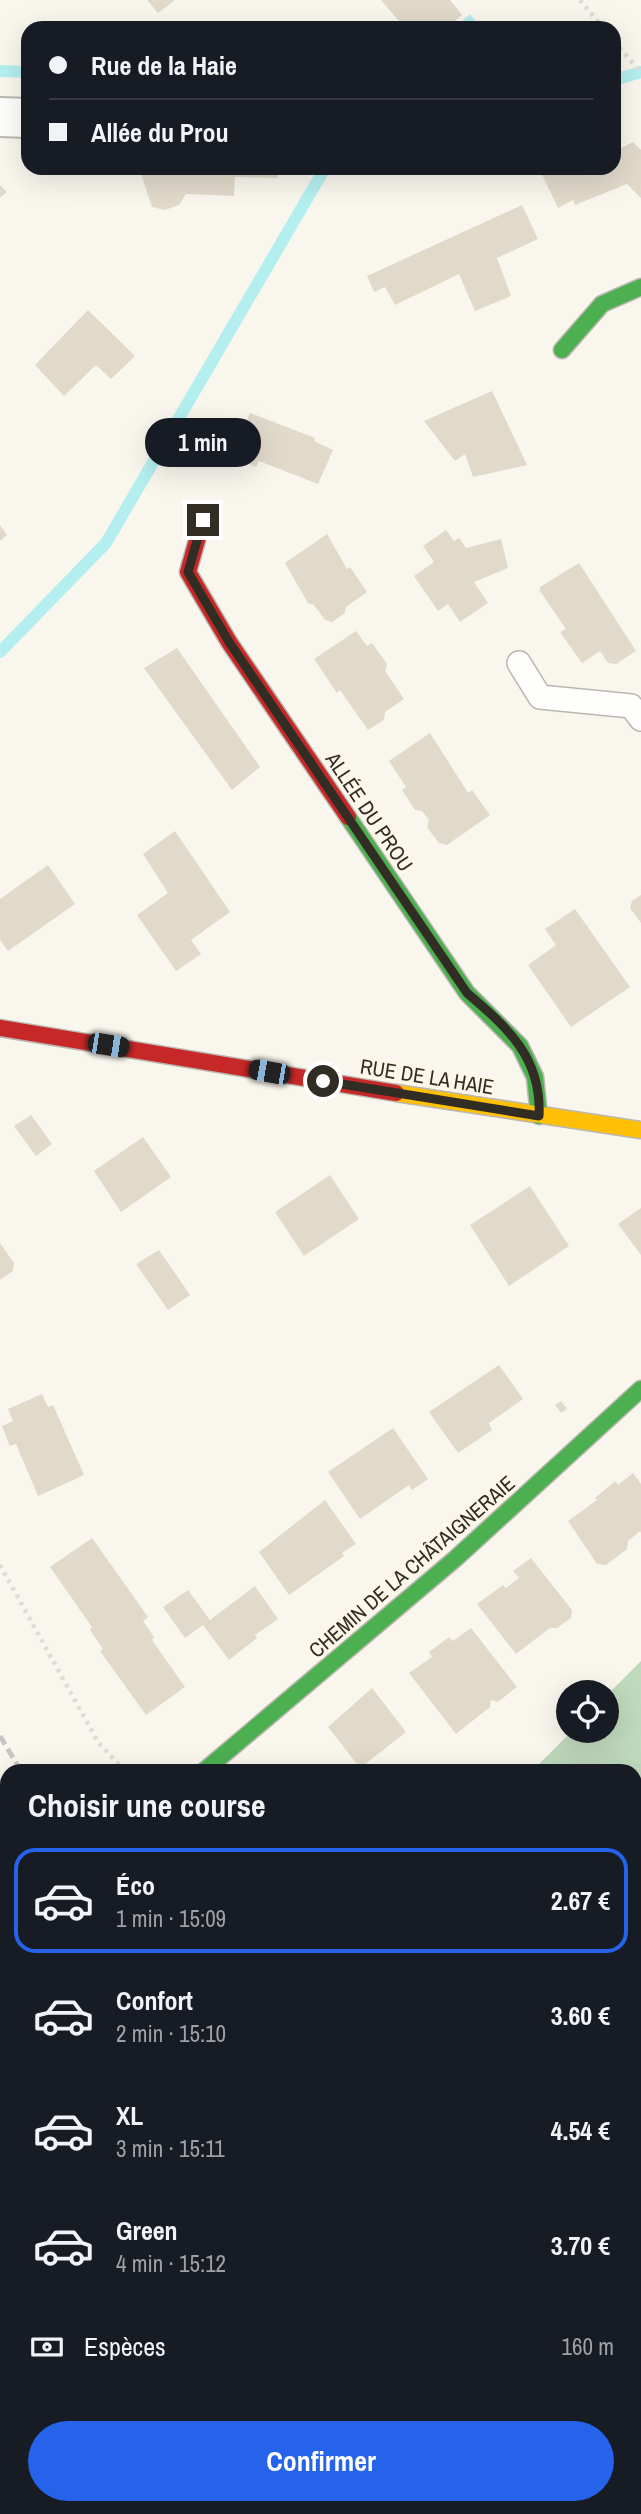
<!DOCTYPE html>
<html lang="fr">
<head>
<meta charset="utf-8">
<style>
	:root { --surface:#171b24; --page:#20242c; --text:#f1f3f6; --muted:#9ea1a6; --line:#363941; --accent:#2563eb }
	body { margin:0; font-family:"Archivo Narrow",sans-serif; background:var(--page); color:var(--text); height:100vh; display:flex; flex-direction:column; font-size:26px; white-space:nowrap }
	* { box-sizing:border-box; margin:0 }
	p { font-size:23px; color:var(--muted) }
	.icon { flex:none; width:38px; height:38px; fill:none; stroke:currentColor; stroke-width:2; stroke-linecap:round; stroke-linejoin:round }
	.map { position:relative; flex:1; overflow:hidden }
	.drawer { position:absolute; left:0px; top:1764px; width:642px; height:751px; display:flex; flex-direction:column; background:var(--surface); border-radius:21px 21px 0 0; box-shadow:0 7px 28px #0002 }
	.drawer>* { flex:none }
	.hud { position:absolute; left:21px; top:21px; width:600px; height:154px; border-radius:21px; box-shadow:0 7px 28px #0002; display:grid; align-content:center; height:154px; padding:0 28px; background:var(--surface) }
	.fabs { position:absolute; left:556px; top:1680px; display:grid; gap:14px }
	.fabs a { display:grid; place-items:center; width:63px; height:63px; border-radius:50%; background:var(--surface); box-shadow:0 7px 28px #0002; font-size:35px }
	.end { position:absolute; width:32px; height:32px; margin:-16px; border:9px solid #312d24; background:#fff; box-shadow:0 0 0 4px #fff }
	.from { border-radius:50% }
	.bubble { position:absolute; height:49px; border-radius:24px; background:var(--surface); box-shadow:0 7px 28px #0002; font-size:23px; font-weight:800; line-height:49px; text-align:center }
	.car { position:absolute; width:21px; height:42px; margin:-21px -10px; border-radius:9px; box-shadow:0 0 5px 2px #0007; background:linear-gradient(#222 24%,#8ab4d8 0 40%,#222 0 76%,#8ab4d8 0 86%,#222 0) }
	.hud b { display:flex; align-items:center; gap:24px; height:66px; font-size:26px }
	.hud b+b { border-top:2px solid var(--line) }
	.hud i { width:18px; height:18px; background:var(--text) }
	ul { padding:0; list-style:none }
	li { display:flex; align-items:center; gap:21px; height:105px; margin:0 14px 10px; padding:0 14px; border:4px solid transparent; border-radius:21px }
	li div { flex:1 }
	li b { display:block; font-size:26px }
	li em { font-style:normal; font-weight:800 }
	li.current { border-color:var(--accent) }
	li>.icon { width:63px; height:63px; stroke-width:1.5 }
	h2 { padding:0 28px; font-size:32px; line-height:84px }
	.pay { display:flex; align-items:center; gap:18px; height:77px; padding:0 28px; font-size:26px }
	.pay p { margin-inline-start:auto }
	.action { display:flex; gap:14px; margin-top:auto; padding:14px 28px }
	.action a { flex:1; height:80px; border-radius:42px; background:var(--accent); color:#fff; font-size:28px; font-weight:800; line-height:80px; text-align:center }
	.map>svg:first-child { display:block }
	.green { fill:#d2e3cf }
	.forest { fill:#bfd9bc }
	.water { fill:#b4efef }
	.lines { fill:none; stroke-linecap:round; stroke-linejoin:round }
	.stream { stroke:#b4efef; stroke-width:12 }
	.building { fill:#e1dacb }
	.lane-casing { stroke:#bbb7b0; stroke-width:26 }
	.street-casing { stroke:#bbb7b0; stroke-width:42 }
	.fast-casing { stroke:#bbb7b0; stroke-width:19 }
	.slow-casing { stroke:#bbb7b0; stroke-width:19 }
	.jam-casing { stroke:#bbb7b0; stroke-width:19 }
	.path { stroke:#dddcd9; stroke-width:4.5; stroke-dasharray:3.5 5; stroke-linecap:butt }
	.lane { stroke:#fefefc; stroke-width:23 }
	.street { stroke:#fefefc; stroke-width:38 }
	.fast { stroke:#4caf50; stroke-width:16 }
	.slow { stroke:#ffc107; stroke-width:16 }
	.jam { stroke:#c62828; stroke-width:16 }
	.rail { stroke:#c6c6c4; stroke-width:5; stroke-dasharray:10 5; stroke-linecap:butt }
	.route { stroke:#312d24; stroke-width:9 }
	.labels { text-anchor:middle; stroke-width:7; stroke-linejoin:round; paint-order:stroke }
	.street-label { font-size:21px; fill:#312d24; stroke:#fdf7ea }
</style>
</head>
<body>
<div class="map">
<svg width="641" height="2514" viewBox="0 0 641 2514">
	<rect width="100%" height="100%" fill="#f9f6ee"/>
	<polygon class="green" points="0,1871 7,1881 7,2508 461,2508 467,2514 0,2514"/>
	<polygon class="forest" points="641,1661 641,2514 585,2514 580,2508 635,2508 635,1771 532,1771 572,1731 607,1731 607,1695"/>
	<g class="water">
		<polygon points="470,14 481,28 454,28"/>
		<polygon points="295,2508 379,2508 384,2514 297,2514"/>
	</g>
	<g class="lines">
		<g class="stream">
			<polyline points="0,71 28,72"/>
			<polyline points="614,80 641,72"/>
			<polyline points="0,652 106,543 325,168"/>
		</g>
	</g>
	<g class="building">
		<polygon points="147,0 175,0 158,13"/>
		<polygon points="381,0 450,0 462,15 446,28 405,28"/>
		<polygon points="633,142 641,150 641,198 627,184 575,205 573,200 558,208 539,168 614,168 614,145 618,143 621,148"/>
		<polygon points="139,168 278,168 278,178 235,177 234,196 186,194 179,205 165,210 152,207"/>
		<polygon points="0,185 7,192 0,198"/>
		<polygon points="522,205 538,239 497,258 511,296 475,311 459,274 395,305 385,287 374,292 367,276"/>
		<polygon points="88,310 135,356 111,379 96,365 64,396 35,365"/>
		<polygon points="492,391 527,465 473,477 465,454 455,461 424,421"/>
		<polygon points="250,413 315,438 314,441 333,450 318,484 259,461 256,467 231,456"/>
		<polygon points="0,525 7,535 0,541"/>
		<polygon points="446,530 454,541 459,538 466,548 501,539 508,568 474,582 488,603 460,622 448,604 438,611 414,576 434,562 423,546"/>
		<polygon points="327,534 347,569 350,567 367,592 346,607 345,613 332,622 325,620 314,605 308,603 285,563"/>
		<polygon points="579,563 636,651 616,664 608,663 600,651 582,663 560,632 566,629 540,591 540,587"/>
		<polygon points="356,631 367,646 372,643 387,664 385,671 404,699 385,712 384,720 368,730 340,690 337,693 314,659"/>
		<polygon points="177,648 260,767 232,790 144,668"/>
		<polygon points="430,733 468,793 472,790 490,815 447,845 439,843 427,827 429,820 422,811 415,810 402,790 406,787 389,761"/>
		<polygon points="175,831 230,912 191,940 201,954 176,971 137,915 168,893 143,854"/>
		<polygon points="48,865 75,904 8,951 0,940 0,899"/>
		<polygon points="641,895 641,923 630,908 632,901"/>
		<polygon points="575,909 630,987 571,1027 528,965 556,945 545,929"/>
		<polygon points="31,1115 52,1144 36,1156 14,1126"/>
		<polygon points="143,1137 171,1177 121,1212 94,1171"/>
		<polygon points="330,1175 359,1219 304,1256 275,1212"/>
		<polygon points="530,1186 569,1246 509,1286 470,1225"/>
		<polygon points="641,1208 641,1255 618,1224"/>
		<polygon points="0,1243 14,1263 13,1271 0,1280"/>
		<polygon points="159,1250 190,1295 168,1310 136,1264"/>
		<polygon points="499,1365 523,1399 489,1423 492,1430 458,1453 429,1412"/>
		<polygon points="42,1394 48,1407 53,1405 84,1475 38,1496 16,1444 10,1446 2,1426 13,1421 8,1409"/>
		<polygon points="561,1401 567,1409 561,1413 555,1405"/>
		<polygon points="393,1428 428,1479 412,1490 409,1485 360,1519 328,1472"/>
		<polygon points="633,1473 641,1484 641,1533 640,1531 628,1541 627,1549 606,1565 597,1564 568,1521 597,1500 595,1498 615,1481 618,1485"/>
		<polygon points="325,1500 356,1544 342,1553 344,1556 289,1595 259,1552"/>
		<polygon points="92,1538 148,1617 143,1621 154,1637 152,1640 185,1687 146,1715 100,1651 103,1649 90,1630 92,1627 50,1567"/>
		<polygon points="531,1558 572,1610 571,1618 557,1628 550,1628 516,1654 477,1604 503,1585 506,1588 519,1578 513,1571"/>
		<polygon points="255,1586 278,1619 255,1635 257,1638 229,1660 203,1625 185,1638 163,1607 188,1590 210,1620"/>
		<polygon points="471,1628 517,1687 498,1702 491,1700 490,1707 456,1734 409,1673 432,1657 429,1652 449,1637 453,1641"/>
		<polygon points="372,1688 406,1732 360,1768 328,1727"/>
	</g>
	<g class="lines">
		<g class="lane-casing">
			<polyline id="lane" points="519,663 540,697 631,706 641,719"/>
		</g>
		<g class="street-casing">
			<polyline id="street" points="0,117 28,118"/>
		</g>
		<g class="fast-casing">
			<g id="fast">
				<polyline points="562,350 602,304 641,287"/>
				<polyline points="348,817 467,993 520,1046 535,1077 539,1116"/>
				<polyline points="204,1771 455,1559 641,1389"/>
				<polyline points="0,2505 2,2514"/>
			</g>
		</g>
		<g class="slow-casing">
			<polyline id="slow" points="396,1093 641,1130"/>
		</g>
		<g class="jam-casing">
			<g id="jam">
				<polyline points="203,519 188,572 229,642 348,817"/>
				<polyline points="0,1028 396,1093"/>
			</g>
		</g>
		<g class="path">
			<polyline points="580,0 603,28"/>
			<polyline points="614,41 641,73"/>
			<polyline points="0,1565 98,1742 125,1771"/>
			<polyline points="635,1937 641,1933"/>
			<polyline points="635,2493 641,2503"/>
		</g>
		<use href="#lane" class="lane"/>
		<use href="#street" class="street"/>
		<use href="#fast" class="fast"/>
		<use href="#slow" class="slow"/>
		<use href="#jam" class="jam"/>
		<g class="rail">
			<polyline points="0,1736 21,1771"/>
			<polyline points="0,1779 7,1791"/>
			<polyline points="523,2508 528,2514"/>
			<polyline points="556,2508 561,2514"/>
		</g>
	</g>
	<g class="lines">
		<path class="route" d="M203,520L188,572L229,642L467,993C508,1028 542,1058 539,1116L323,1081"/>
	</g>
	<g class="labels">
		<g class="street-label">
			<text transform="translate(369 812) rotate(56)" y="7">ALLÉE DU PROU</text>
			<text transform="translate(427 1077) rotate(9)" y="7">RUE DE LA HAIE</text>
			<text transform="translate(412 1567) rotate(-41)" y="7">CHEMIN DE LA CHÂTAIGNERAIE</text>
		</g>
	</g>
</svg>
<div class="fabs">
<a><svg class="icon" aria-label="locate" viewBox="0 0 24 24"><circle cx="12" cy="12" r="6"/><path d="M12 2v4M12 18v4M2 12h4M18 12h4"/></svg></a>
</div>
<i class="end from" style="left:323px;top:1081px"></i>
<i class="end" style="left:203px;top:520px"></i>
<div class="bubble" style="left:145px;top:418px;width:116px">1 min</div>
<i class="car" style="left:108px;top:1045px;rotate:99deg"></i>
<i class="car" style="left:269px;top:1072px;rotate:280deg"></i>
<div class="hud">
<b><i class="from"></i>Rue de la Haie</b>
<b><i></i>Allée du Prou</b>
</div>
<section class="drawer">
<h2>Choisir une course</h2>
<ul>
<li class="current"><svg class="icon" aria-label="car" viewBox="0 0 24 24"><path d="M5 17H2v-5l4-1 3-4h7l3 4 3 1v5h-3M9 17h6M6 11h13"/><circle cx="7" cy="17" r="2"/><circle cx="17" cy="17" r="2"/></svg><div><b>Éco</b><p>1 min · 15:09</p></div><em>2.67 €</em></li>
<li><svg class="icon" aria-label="car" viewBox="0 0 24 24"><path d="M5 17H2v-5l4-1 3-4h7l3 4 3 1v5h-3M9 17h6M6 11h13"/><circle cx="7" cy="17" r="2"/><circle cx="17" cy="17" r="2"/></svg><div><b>Confort</b><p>2 min · 15:10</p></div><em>3.60 €</em></li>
<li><svg class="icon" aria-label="car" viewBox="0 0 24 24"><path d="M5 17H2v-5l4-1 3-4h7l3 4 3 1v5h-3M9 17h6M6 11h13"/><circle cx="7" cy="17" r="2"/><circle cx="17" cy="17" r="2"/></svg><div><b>XL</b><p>3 min · 15:11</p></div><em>4.54 €</em></li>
<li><svg class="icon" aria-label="car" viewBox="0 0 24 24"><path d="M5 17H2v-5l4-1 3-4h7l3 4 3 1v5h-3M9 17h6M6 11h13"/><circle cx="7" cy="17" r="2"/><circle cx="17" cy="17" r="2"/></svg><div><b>Green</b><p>4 min · 15:12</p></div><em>3.70 €</em></li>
</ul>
<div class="pay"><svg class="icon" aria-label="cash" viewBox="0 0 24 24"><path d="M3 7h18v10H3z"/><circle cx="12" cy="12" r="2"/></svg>Espèces<p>160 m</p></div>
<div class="action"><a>Confirmer</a></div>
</section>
</div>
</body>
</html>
